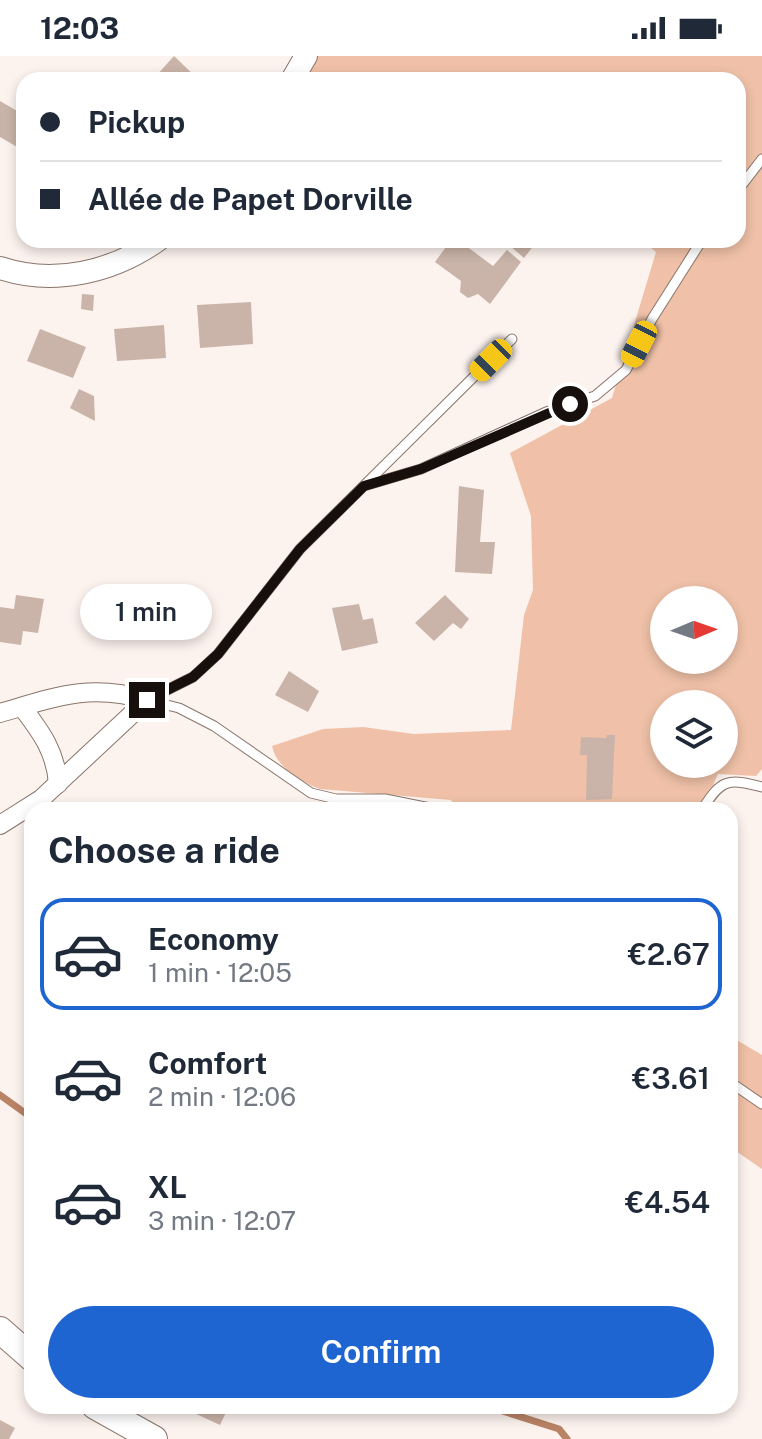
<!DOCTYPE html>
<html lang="en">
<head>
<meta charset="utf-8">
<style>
	:root { --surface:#fff; --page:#f2f2f3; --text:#1f2937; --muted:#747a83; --line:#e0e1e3; --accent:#1f65d1 }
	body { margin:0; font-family:"Public Sans",sans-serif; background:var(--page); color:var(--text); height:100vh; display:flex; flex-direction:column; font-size:30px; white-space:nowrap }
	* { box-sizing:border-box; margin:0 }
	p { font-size:26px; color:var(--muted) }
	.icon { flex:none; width:44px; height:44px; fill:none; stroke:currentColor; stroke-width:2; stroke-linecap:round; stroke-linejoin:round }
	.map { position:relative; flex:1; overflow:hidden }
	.panel { position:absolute; left:24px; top:746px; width:714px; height:612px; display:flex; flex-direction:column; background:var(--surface); border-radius:24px; box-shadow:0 4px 12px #0003 }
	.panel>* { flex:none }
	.top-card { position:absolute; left:16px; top:16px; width:730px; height:176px; border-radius:24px; box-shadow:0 4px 12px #0003; display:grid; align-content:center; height:176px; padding:0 24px; background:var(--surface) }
	.needle { width:52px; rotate:88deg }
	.controls { position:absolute; left:650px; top:530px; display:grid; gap:16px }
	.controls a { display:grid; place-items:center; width:88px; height:88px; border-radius:50%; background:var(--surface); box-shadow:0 4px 12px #0003; font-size:40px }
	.end { position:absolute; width:36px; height:36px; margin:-18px; border:10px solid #160f0b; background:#fff; box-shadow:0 0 0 4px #fff }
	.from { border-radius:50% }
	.bubble { position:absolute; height:56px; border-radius:28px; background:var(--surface); box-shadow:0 4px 12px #0003; font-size:26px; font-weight:600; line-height:56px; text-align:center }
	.car { position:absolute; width:24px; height:48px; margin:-24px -12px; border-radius:10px; box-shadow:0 0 6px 2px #0007; background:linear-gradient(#f5c518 24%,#345 0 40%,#f5c518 0 76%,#345 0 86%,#f5c518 0) }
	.top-card b { display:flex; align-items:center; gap:28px; height:76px; font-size:30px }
	.top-card b+b { border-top:2px solid var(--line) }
	.top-card i { width:20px; height:20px; background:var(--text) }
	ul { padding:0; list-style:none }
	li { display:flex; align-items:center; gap:24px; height:112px; margin:0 16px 12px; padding:0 8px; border:4px solid transparent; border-radius:24px }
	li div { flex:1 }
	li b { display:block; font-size:30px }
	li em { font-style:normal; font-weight:600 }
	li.selected { border-color:var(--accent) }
	li>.icon { width:72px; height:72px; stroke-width:1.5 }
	h2 { padding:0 24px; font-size:36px; line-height:96px }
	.primary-button { display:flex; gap:16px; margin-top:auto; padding:16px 24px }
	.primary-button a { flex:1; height:92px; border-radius:48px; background:var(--accent); color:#fff; font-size:32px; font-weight:600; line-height:92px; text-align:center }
	.status { display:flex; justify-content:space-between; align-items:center; height:56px; padding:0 40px; background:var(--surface); direction:ltr }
	.status svg { height:22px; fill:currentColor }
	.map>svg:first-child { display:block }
	.green { fill:#f0c1a8; fill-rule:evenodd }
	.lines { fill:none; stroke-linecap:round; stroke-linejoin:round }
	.stream { stroke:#b98366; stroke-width:7 }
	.building { fill:#cab4a9 }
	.service-casing { stroke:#89756b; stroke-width:11 }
	.minor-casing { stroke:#89756b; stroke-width:20 }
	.tertiary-casing { stroke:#89756b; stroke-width:24 }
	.secondary-casing { stroke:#89756b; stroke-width:28 }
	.service { stroke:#fff; stroke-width:9 }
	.minor { stroke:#fff; stroke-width:18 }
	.tertiary { stroke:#fff; stroke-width:22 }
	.secondary { stroke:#fff; stroke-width:26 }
	.route { stroke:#160f0b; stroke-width:10 }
</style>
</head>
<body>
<div class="status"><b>12:03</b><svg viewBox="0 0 49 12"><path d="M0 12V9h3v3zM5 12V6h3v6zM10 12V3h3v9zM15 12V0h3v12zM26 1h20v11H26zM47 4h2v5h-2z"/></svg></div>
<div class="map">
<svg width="762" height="1383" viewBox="0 0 762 1383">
	<rect width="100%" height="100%" fill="#fcf2ee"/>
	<g class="green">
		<path d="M310,0H762V713L756,720L718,718L702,754H458L451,744L320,733C301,726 276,711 272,690L323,673L363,671L414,678L511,674L524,559L533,534L531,460L510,397L612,342L656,196L642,184H738V24H299ZM664,544H724V604H664ZM664,648H724V708H664Z"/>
		<polygon points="730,980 762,999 762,1113 730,1091"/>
	</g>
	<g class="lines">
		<g class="stream">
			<polyline points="0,1039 32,1062"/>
			<polyline points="487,1350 559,1373 567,1383"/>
		</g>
	</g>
	<g class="building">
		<polygon points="174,0 199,24 155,21"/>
		<polygon points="0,45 24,59 24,95 0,81"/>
		<polygon points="451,184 458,184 493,210 507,194 521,206 490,248 478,238 468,242 460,236 461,225 435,206"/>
		<polygon points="503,184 538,184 524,202"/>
		<polygon points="82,238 94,239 93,255 81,253"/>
		<polygon points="251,246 253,288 200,292 197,249"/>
		<polygon points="164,269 166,302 117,305 114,273"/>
		<polygon points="40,273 86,291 73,322 27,305"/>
		<polygon points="79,333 94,340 95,365 70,352"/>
		<polygon points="459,430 484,434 480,486 495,486 492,518 455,516"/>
		<polygon points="16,539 44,543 38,577 23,575 21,589 0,586 0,551 14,553"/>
		<polygon points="445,539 469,563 461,573 453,567 434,585 415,567"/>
		<polygon points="359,548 363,564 373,562 378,587 342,595 332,552"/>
		<polygon points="289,615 319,635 308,656 275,639"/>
		<polygon points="607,679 615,679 612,743 586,744 587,699 580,699 581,681 606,682"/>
		<polygon points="197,1350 229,1350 220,1369 194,1357"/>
		<polygon points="0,1364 15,1372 9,1383 0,1383"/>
	</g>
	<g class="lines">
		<g class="service-casing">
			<g id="service">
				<polyline points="738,134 762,103"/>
				<polyline points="367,429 421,413 546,356 595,340 626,314 652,263 702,184"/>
				<polyline points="147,644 193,621 218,598 300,493 512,283"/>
				<polyline points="147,644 179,652 214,670 311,737 336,743 385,743 440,754"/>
				<path d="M702,754C721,723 728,722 762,731"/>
				<polyline points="730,1026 762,1048"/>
			</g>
		</g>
		<g class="minor-casing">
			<g id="minor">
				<path d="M22,651C41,676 56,696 58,728"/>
				<path d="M0,657C55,641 89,627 147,644L41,743L0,769"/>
			</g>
		</g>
		<g class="tertiary-casing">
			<g id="tertiary">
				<polyline points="292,24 306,0"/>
				<path d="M0,212C54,230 113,216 158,184"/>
			</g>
		</g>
		<g class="secondary-casing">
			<g id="secondary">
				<polyline points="0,1274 32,1302"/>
				<polyline points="95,1350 154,1383"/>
			</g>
		</g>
		<use href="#service" class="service"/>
		<use href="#minor" class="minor"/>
		<use href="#tertiary" class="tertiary"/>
		<use href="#secondary" class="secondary"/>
	</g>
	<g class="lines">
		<polyline class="route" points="147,644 193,621 218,598 300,493 364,430 421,413 570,348"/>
	</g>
</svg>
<div class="controls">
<a><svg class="needle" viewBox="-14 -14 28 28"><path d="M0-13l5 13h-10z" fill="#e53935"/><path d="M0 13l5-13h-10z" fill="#747a83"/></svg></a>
<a><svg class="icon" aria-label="layers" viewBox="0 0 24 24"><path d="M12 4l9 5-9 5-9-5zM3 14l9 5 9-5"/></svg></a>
</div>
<i class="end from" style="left:570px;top:348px"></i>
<i class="end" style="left:147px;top:644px"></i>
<div class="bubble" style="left:80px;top:528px;width:132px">1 min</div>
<i class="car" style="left:639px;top:288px;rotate:207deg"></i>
<i class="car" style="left:491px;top:304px;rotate:225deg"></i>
<div class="top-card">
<b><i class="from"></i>Pickup</b>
<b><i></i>Allée de Papet Dorville</b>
</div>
<section class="panel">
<h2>Choose a ride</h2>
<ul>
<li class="selected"><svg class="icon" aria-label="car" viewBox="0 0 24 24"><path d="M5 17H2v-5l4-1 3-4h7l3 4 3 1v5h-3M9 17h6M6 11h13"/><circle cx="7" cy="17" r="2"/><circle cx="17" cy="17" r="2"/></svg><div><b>Economy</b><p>1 min · 12:05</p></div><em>€2.67</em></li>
<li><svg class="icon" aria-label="car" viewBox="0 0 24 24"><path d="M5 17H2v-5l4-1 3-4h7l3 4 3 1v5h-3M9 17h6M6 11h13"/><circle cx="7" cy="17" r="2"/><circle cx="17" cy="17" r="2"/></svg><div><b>Comfort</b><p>2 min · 12:06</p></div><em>€3.61</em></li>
<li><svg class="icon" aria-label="car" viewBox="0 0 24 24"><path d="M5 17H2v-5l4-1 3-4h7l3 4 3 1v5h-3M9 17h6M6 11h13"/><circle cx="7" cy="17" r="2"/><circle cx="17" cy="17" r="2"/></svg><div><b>XL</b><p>3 min · 12:07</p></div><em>€4.54</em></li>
</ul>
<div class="primary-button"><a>Confirm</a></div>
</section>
</div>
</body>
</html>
